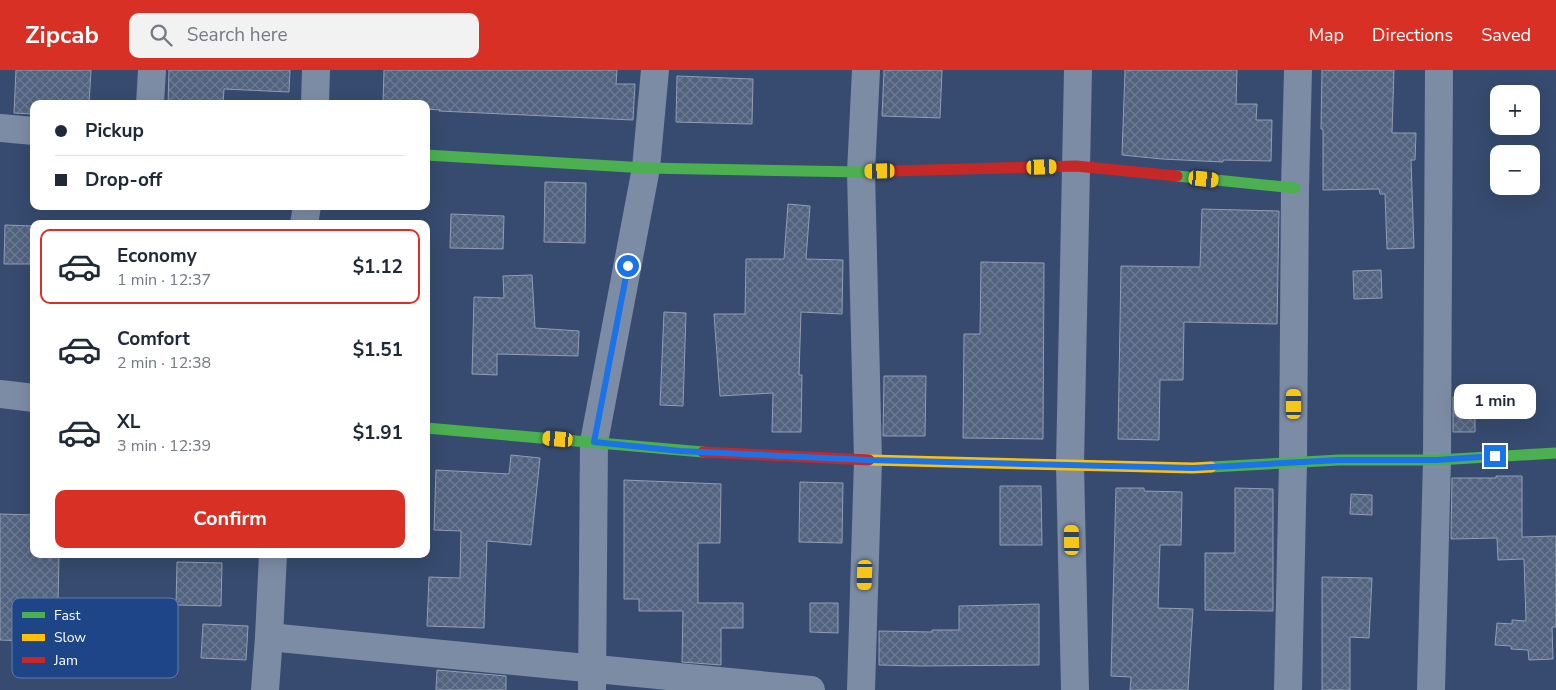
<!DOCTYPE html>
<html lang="en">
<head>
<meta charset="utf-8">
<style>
	:root { --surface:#fff; --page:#f2f2f3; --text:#1f2937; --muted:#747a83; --line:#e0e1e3; --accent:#d93025 }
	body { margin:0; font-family:"Nunito Sans",sans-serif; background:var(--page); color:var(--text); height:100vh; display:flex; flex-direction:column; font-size:19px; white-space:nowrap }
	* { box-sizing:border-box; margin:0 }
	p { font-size:16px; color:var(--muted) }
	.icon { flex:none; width:28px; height:28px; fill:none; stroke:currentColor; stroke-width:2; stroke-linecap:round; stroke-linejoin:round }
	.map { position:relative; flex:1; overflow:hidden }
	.side { position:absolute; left:30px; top:150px; width:400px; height:338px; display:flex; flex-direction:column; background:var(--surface); border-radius:10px; box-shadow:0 5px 20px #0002 }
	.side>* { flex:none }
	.hud { position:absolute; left:30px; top:30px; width:400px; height:110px; border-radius:10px; box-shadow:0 5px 20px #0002; display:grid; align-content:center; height:110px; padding:0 25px; background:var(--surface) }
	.fabs { position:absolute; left:1490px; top:15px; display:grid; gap:10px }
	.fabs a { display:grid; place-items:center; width:50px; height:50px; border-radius:10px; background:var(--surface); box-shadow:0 5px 20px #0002; font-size:25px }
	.end { position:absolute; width:22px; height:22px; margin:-11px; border:6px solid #1a73e8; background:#fff; box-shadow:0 0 0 2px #fff }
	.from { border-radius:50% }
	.bubble { position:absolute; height:35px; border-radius:10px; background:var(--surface); box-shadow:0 5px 20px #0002; font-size:16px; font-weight:700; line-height:35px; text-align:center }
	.car { position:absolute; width:15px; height:30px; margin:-15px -8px; border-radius:6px; box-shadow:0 0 4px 1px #0007; background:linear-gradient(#f5c518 24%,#345 0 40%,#f5c518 0 76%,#345 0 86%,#f5c518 0) }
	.hud b { display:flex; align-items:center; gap:18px; height:48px; font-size:19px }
	.hud b+b { border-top:1px solid var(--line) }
	.hud i { width:12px; height:12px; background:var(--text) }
	ul { padding:9px 0 0; list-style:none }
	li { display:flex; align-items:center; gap:15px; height:75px; margin:0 10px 8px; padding:0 15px; border:2px solid transparent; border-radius:10px }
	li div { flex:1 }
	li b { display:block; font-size:19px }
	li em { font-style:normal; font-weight:700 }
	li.on { border-color:var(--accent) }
	li>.icon { width:45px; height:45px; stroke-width:1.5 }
	.cta { display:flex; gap:10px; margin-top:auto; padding:10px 25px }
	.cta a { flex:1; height:58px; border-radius:10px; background:var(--accent); color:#fff; font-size:20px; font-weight:700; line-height:58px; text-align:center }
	header { display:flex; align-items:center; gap:30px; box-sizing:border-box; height:70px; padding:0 25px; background:var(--accent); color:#fff }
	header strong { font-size:24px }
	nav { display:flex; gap:28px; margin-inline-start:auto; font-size:18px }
	.search { width:350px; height:45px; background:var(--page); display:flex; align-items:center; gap:12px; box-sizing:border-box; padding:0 18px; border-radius:10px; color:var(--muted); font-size:19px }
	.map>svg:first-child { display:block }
	.building { fill:url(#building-cross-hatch); stroke:#919eb3 }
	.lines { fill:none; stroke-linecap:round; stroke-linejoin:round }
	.street { stroke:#7d8ca5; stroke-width:28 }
	.fast { stroke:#4caf50; stroke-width:11 }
	.slow { stroke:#ffc107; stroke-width:11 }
	.jam { stroke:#c62828; stroke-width:11 }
	.route { stroke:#1a73e8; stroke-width:6 }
	.key { fill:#1e4587; stroke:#627dab; stroke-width:1 }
	.key-label { font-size:14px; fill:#fff }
</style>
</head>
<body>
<header>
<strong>Zipcab</strong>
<div class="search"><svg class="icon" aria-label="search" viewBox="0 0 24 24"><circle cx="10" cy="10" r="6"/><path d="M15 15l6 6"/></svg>Search here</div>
<nav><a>Map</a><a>Directions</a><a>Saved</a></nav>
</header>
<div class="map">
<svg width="1556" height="620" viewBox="0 0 1556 620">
	<defs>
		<pattern id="building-cross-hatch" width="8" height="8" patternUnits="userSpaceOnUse" patternTransform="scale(1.25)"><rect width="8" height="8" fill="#526380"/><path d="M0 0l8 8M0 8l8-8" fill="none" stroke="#6c7a93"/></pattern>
	</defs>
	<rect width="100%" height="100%" fill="#364b6f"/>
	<g class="building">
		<polygon points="16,0 91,0 89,34 34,34 34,44 14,43"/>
		<polygon points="169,0 290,0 289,22 224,19 223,34 168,34"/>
		<polygon points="384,0 617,0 616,14 635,14 633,50 439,41 440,40 426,39 426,34 383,34"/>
		<polygon points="884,0 942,0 940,48 882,46"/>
		<polygon points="1125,0 1237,0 1236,34 1257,34 1256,50 1272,50 1271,91 1223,90 1223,92 1162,89 1122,85"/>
		<polygon points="1322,0 1394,0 1392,63 1416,63 1415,90 1411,90 1414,178 1387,179 1385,124 1380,124 1379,119 1323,120 1323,59 1321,59"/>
		<polygon points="677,6 753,9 752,54 676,52"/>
		<polygon points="545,112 586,113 585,173 544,172"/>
		<polygon points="788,134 810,136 806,189 843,190 842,244 801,242 799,305 802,305 801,362 772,362 773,323 720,326 714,244 745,244 746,189 784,189"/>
		<polygon points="1202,139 1279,141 1277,254 1184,252 1183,310 1160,310 1159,370 1118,369 1121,196 1200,197"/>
		<polygon points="451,144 504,146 503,179 450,178"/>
		<polygon points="5,155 34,156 34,179 31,179 30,194 4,194"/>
		<polygon points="981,192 1044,193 1043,369 963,368 964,264 980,264"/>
		<polygon points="1381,200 1382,228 1354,229 1353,201"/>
		<polygon points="532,205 535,258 579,261 578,286 497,284 497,305 472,304 474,227 504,228 503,206"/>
		<polygon points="664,242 686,243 683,336 660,335"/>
		<polygon points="884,306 926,306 925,366 883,366"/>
		<polygon points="1480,319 1502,320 1501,348 1475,347 1475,362 1453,362 1453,327 1460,327 1460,321 1480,322"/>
		<polygon points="511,385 540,388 531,475 487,471 484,558 427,556 429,507 460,508 461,461 434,460 436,400 509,404"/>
		<polygon points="1496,406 1522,406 1522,467 1556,466 1556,557 1552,557 1553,589 1529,590 1528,580 1511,579 1511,576 1495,575 1497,553 1512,554 1512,550 1526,551 1524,489 1498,490 1497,468 1451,469 1452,408 1496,408"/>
		<polygon points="624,410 721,414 720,473 698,473 698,533 743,533 743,558 721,558 721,595 682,592 683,541 639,541 639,529 624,529"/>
		<polygon points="800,412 843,413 842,473 799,472"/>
		<polygon points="1000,416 1041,416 1042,475 1000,475"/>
		<polygon points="1116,418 1144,418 1144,421 1182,422 1181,475 1160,475 1158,538 1193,539 1188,620 1130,620 1131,607 1111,606"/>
		<polygon points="1235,418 1273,419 1273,541 1205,540 1205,483 1235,483"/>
		<polygon points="1351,424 1372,425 1372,445 1350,444"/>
		<polygon points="0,444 34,445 34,484 59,484 57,585 29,584 29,571 0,570"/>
		<polygon points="177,492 222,493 221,536 176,535"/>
		<polygon points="1322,507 1372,508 1369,568 1350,567 1350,620 1322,620"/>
		<polygon points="810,533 838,533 838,563 810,562"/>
		<polygon points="1039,534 1039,595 921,596 879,595 879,561 932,562 932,560 959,560 959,536"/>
		<polygon points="203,554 248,556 246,590 201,588"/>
		<polygon points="437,600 506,606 506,620 436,620"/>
	</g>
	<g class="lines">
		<g class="street">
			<polyline points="150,34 152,0"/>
			<polyline points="315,34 316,0"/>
			<polyline points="0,58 34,61"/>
			<polyline points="304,154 307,136"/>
			<polyline points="0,324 34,328"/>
			<polyline points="269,567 811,620"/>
			<polyline points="265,620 269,567 273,484"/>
			<polyline points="592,620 594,372 646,98 655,0"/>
			<polyline points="861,620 868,390 861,102 866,0"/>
			<polyline points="1075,620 1070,395 1078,0"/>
			<polyline points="1288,620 1293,392 1295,118 1298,0"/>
			<polyline points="1431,620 1437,390 1439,0"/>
		</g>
		<g class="fast">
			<polyline points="426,85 646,98 861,102 892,101"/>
			<polyline points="1177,106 1295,118"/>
			<polyline points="426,358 703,382"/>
			<polyline points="1211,397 1339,390 1437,390 1556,383"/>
		</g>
		<polyline class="slow" points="869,390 1193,398 1211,397"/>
		<g class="jam">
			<polyline points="892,101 1076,96 1177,106"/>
			<polyline points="703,382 869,390"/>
		</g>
	</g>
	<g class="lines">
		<polyline class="route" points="628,196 594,372 680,381 868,390 1193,398 1339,390 1437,390 1495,386"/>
	</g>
	<rect x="12" y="528" width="166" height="80" rx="8" class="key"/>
	<rect x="22" y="542" width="23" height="6" fill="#4caf50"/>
	<rect x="22" y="564" width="23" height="7" fill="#ffc107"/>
	<rect x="22" y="587" width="23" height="6" fill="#c62828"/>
	<g class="key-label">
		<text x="54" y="550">Fast</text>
		<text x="54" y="572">Slow</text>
		<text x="54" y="595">Jam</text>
	</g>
</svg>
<div class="fabs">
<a>+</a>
<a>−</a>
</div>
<i class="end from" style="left:628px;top:196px"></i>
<i class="end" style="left:1495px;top:386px"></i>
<div class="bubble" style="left:1454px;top:314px;width:82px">1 min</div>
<i class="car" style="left:1042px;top:97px;rotate:88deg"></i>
<i class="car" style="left:880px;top:101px;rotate:269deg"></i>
<i class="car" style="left:1204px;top:109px;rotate:96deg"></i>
<i class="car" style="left:1294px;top:334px;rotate:0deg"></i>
<i class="car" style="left:558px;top:369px;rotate:275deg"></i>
<i class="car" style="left:1072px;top:470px;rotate:359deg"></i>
<i class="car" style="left:865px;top:505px;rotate:182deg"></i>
<div class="hud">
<b><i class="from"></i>Pickup</b>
<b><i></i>Drop-off</b>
</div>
<section class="side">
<ul>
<li class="on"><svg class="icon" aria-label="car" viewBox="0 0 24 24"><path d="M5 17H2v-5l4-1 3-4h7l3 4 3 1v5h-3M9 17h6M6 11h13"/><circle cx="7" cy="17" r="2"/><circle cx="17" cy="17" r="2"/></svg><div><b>Economy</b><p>1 min · 12:37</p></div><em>$1.12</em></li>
<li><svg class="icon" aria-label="car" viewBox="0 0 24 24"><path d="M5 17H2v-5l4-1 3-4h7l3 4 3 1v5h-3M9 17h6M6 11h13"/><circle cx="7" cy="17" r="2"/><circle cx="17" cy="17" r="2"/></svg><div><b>Comfort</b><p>2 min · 12:38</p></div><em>$1.51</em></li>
<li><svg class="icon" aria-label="car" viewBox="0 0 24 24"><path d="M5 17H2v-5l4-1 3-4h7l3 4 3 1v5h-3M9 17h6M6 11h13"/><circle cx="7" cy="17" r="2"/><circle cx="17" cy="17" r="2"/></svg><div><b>XL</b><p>3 min · 12:39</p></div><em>$1.91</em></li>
</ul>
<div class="cta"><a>Confirm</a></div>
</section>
</div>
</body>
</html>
